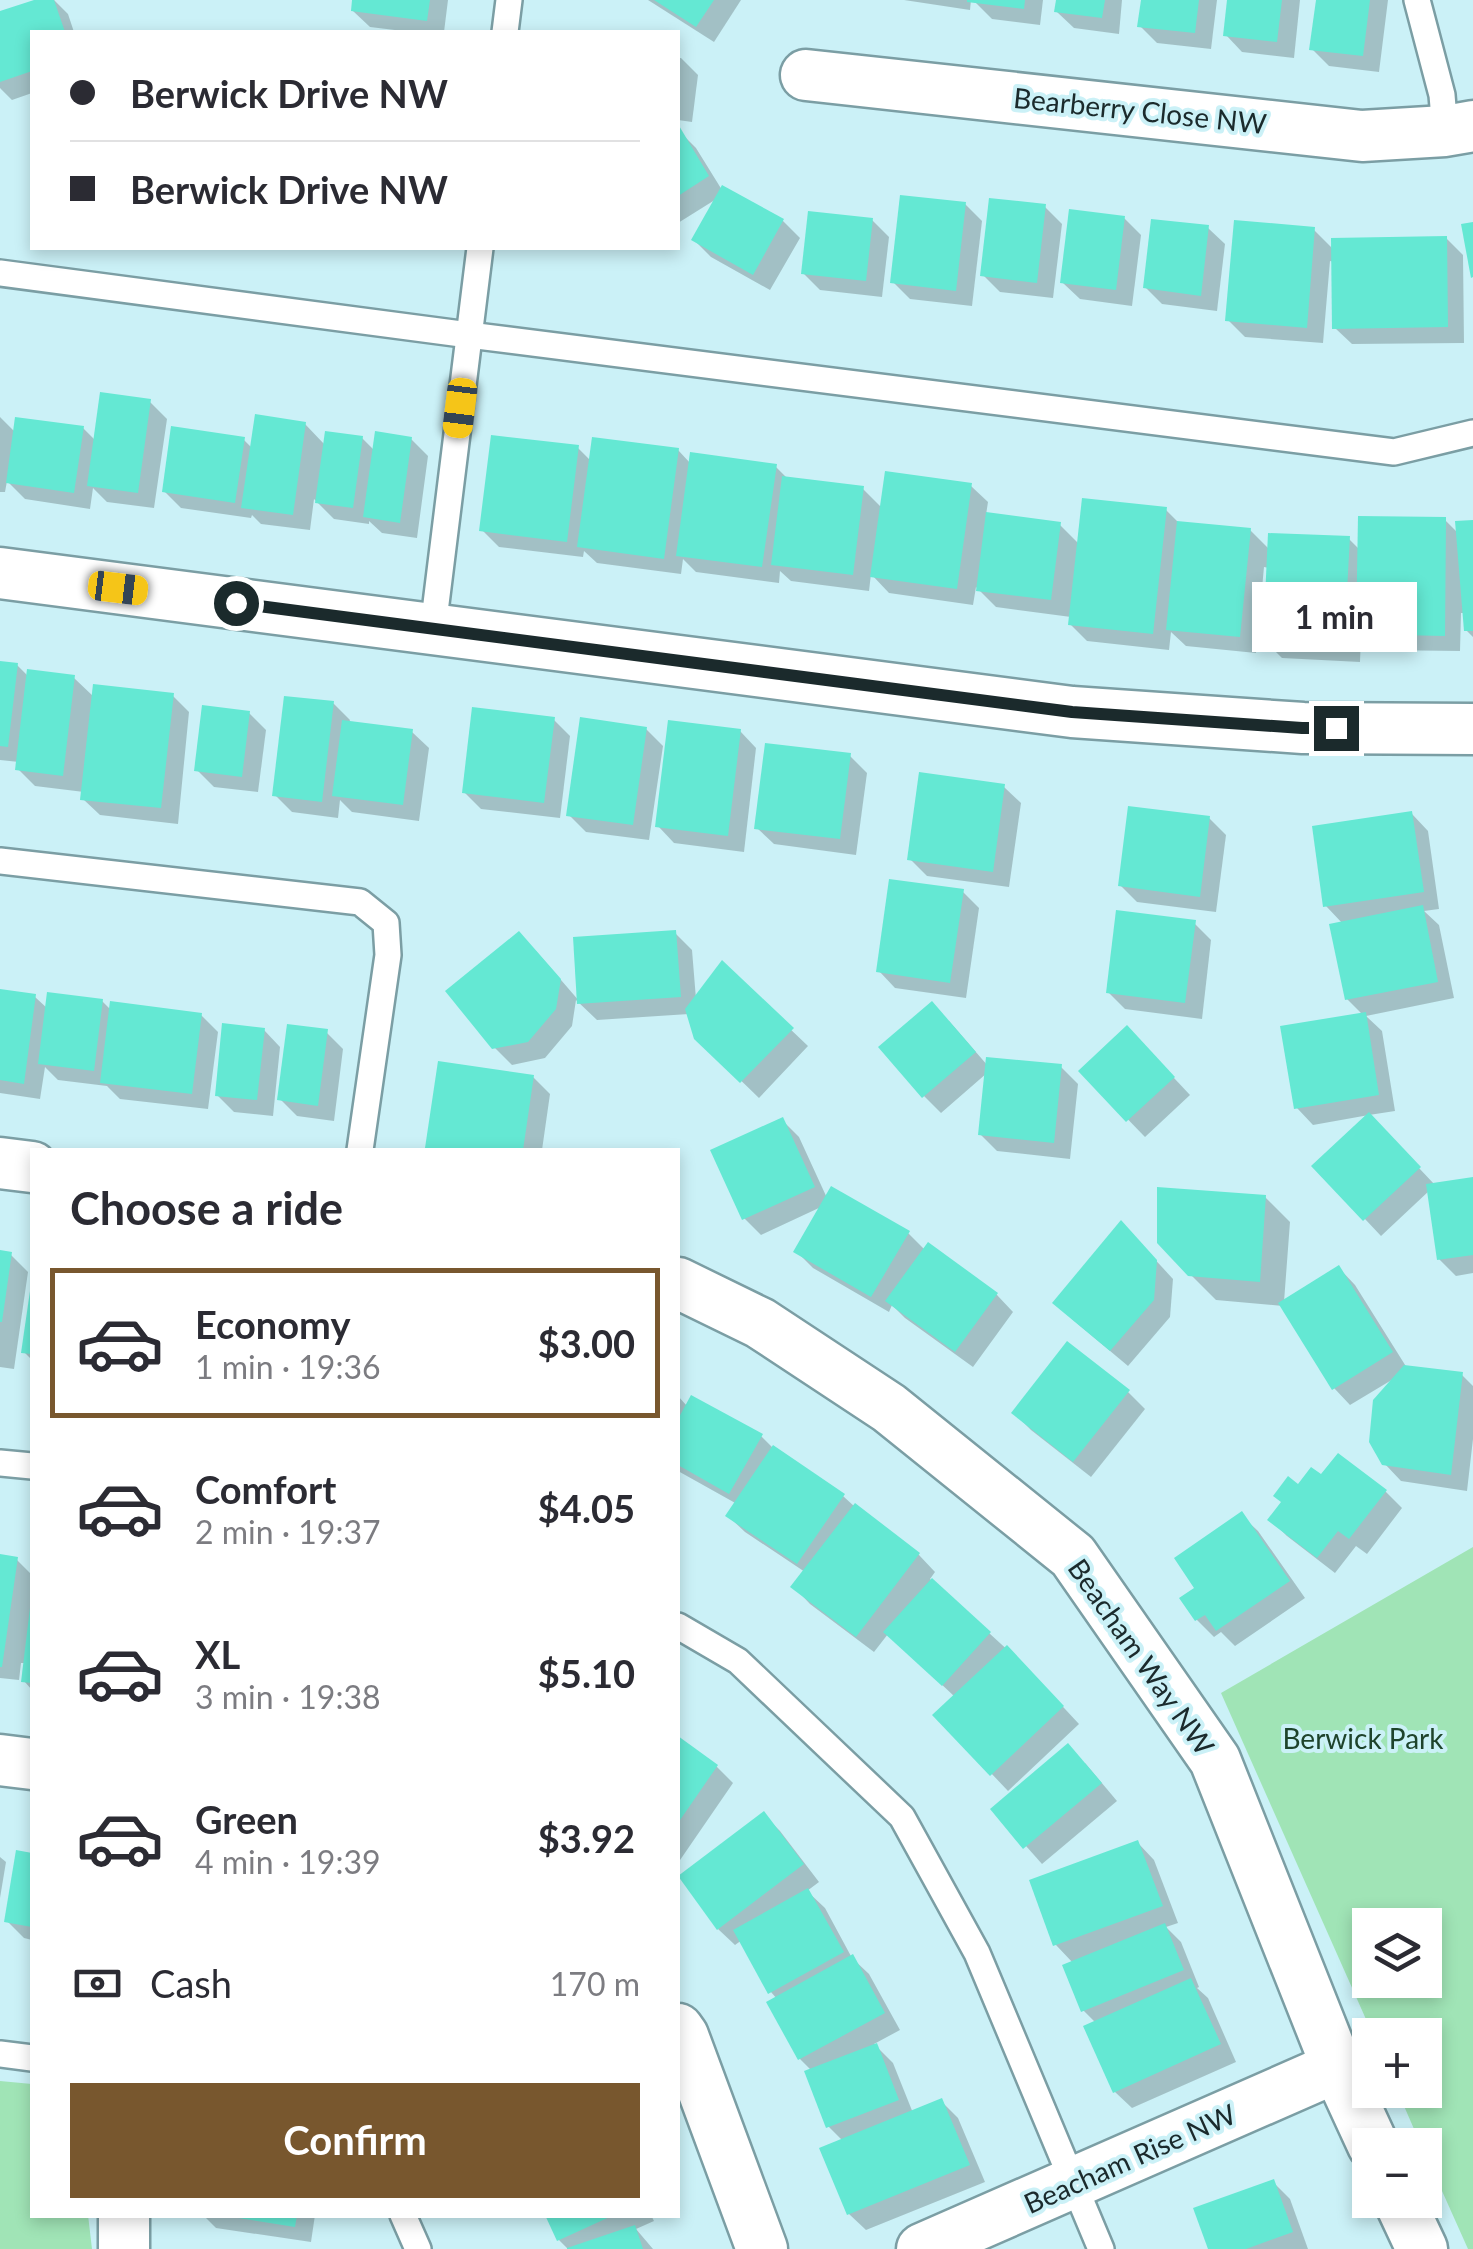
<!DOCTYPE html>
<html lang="en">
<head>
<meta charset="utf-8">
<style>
	:root { --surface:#fff; --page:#f2f2f3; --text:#2b2b33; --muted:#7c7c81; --line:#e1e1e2; --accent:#78572e }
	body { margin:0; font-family:Lato,sans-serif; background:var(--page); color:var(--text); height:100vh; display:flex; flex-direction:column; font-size:38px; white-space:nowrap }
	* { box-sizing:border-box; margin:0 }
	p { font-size:32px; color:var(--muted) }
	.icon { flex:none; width:55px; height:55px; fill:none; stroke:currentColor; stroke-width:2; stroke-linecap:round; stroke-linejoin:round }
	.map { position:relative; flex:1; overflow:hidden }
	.details { position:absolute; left:30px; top:1148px; width:650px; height:1070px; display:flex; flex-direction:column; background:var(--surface); border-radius:0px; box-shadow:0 5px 15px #0003 }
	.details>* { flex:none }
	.hud { position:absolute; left:30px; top:30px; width:650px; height:220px; border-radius:0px; box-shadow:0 5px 15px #0003; display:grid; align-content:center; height:220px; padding:0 40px; background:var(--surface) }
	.tools { position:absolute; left:1352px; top:1908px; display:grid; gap:20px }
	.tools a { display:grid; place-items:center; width:90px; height:90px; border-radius:0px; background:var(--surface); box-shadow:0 5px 15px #0003; font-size:50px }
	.end { position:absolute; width:45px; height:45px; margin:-22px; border:12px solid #1b2a2c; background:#fff; box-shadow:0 0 0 5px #fff }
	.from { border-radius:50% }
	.bubble { position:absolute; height:70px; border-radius:0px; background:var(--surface); box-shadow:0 5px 15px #0003; font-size:32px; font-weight:700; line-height:70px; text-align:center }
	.car { position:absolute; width:30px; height:60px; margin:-30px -15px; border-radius:12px; box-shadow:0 0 8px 2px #0007; background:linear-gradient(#f5c518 24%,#345 0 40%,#f5c518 0 76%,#345 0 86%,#f5c518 0) }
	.hud b { display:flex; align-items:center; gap:35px; height:95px; font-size:38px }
	.hud b+b { border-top:2px solid var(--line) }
	.hud i { width:25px; height:25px; background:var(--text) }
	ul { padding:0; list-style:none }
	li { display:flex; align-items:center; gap:30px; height:150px; margin:0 20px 15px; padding:0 20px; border:5px solid transparent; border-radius:0px }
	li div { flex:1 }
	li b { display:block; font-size:38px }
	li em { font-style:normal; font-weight:700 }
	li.selected { border-color:var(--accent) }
	li>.icon { width:90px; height:90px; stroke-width:1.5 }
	h2 { padding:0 40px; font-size:45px; line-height:120px }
	.pay { display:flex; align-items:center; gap:25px; height:110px; padding:0 40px; font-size:38px }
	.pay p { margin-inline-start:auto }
	.button { display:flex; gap:20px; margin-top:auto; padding:20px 40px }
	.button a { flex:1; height:115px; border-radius:0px; background:var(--accent); color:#fff; font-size:40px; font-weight:700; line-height:115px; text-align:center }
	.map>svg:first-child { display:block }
	.green { fill:#a0e4b6; fill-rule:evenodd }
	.shadow { fill:#0003 }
	.building { fill:#64e8d3 }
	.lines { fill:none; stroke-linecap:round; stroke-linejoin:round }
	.lane-casing { stroke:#7b9ea4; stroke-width:30 }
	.street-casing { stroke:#7b9ea4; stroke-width:55 }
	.lane { stroke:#fff; stroke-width:25 }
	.street { stroke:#fff; stroke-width:50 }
	.route { stroke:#1b2a2c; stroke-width:12 }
	.labels { text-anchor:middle; stroke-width:8; stroke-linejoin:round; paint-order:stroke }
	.street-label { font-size:28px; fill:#1b2a2c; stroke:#cbf1f7 }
	.park-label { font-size:28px; fill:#1e432b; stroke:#cbf1f7 }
</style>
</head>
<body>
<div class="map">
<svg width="1473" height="2249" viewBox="0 0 1473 2249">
	<rect width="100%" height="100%" fill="#cbf1f7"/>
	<g class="green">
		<path d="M1473,1547V2249H1468L1425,2153V2145H1421L1397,2090H1425V2035H1373L1221,1693ZM1370,1925H1425V1980H1370Z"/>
		<polygon points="0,2081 32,2084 32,2215 88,2215 92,2249 0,2249"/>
	</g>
	<g class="shadow">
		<polygon points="42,0 54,0 68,14 74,32 32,32 32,93 12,100 0,88 0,14"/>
		<polygon points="354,0 448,0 444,32 411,32 370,27 353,11"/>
		<polygon points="648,0 741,0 714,42"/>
		<polygon points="904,0 971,0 970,10"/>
		<polygon points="973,0 1043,0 1040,25 992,19"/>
		<polygon points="1058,0 1122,0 1119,34 1074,28 1057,12"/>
		<polygon points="1143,0 1217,0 1211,49 1157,43 1140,26"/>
		<polygon points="1230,0 1300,0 1294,58 1242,52 1226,35"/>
		<polygon points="1318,0 1388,0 1379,72 1329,66 1312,49"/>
		<polygon points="678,58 681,58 698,75 692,122 678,120"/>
		<polygon points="679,131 696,148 722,190 723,188 783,221 800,238 770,290 711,257 694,240 718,198 678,223 678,132"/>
		<polygon points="965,204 982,221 972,306 910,299 893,282"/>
		<polygon points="1045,207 1062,224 1053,298 1000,292 983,275"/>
		<polygon points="1124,218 1141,235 1132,306 1080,299 1063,283"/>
		<polygon points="872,220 889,237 882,297 820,290 803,273"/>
		<polygon points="1208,228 1225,244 1217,311 1162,304 1146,288"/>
		<polygon points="1314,230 1333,249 1446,238 1463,255 1464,343 1352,344 1335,328 1334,262 1330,261 1323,343 1245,337 1228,320"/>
		<polygon points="150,402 167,419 154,508 107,502 93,488 90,509 25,499 7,481 5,492 0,492 0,417 15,432 83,428 96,441"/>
		<polygon points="305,424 325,445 362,438 374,450 411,439 428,456 417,538 382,533 369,521 369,524 334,519 314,499 310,530 261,524 252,515 251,518 181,508 164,491 243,439 252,448"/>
		<polygon points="578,448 591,461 678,450 691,464 775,466 789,480 863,489 882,508 971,486 988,502 986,515 1060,525 1079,544 1166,510 1180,524 1250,530 1270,550 1349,539 1360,550 1445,520 1458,533 1473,522 1473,637 1466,630 1465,613 1461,613 1460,651 1376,650 1361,636 1360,662 1282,658 1265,641 1269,568 1264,567 1256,653 1186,646 1171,632 1169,650 1087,641 1070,624 1071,617 996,607 976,587 973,605 889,593 871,574 869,591 791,581 780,571 779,583 696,572 683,559 681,574 597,563 584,551 583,557 499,547 482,530"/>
		<polygon points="0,663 17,665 29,677 74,678 94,697 173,696 189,712 178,824 100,815 83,799 84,792 35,786 18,769 19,762 0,760"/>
		<polygon points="333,703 350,720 349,723 412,732 429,748 419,821 352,812 340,800 338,818 292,812 275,795"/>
		<polygon points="249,713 266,730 258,792 214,787 197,770"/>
		<polygon points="553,719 570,736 560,818 481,809 464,792"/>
		<polygon points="646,729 663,746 649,840 586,832 569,815"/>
		<polygon points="740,731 756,748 744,852 674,843 658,826"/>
		<polygon points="850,756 867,773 856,855 774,844 757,828"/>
		<polygon points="1004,787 1021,803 1009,887 927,876 910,859"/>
		<polygon points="1412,814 1428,831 1439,909 1424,911 1439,925 1454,998 1366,1016 1382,1031 1395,1111 1369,1115 1435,1185 1473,1180 1473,1273 1456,1276 1439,1259 1430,1190 1381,1236 1365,1219 1369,1115 1313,1125 1297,1108 1363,1015 1347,999 1343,924 1326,906"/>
		<polygon points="1209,818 1226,835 1216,912 1137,902 1120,885"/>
		<polygon points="962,891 979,908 966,998 895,988 879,971"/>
		<polygon points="1194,923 1211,940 1202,1019 1125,1009 1108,992"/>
		<polygon points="675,933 692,950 696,999 722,964 808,1046 759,1098 697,1038 689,1014 597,1020 576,1000 572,1026 545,1058 512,1065 494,1047 536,951 580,1002"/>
		<polygon points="0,992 35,997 48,1009 102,1001 112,1011 201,1015 218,1032 208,1109 120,1099 107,1086 58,1080 45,1067 40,1099 0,1093"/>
		<polygon points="949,1021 988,1066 1061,1067 1078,1084 1070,1159 997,1151 980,1134 987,1073 941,1113 924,1096"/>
		<polygon points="264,1030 280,1047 273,1116 234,1112 217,1095"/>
		<polygon points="326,1032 343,1049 334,1121 297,1116 280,1099"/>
		<polygon points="1143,1045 1190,1095 1145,1137 1081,1071"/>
		<polygon points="533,1077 550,1094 542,1150 430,1150 427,1147"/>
		<polygon points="782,1120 799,1137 827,1198 908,1233 925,1250 929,1246 997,1295 1013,1312 973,1367 905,1318 892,1305 889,1312 813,1268 796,1251 821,1207 761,1235 744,1218"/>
		<polygon points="1265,1197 1290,1222 1284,1302 1339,1268 1355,1285 1407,1368 1462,1375 1473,1386 1473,1439 1467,1491 1401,1481 1384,1463 1395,1378 1350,1405 1334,1388 1283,1306 1216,1300 1190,1274"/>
		<polygon points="1138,1241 1173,1279 1170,1317 1128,1366 1072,1319"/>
		<polygon points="0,1253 11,1255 28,1272 14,1369 0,1367"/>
		<polygon points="32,1293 32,1360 24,1352"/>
		<polygon points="1128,1392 1145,1409 1091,1477 1031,1430 1014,1413"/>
		<polygon points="678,1396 687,1406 761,1436 772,1447 843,1496 855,1507 919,1555 935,1572 930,1579 1024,1665 1079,1724 1008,1791 936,1715 955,1697 888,1634 874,1652 810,1604 794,1587 805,1572 745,1532 728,1516 737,1504 678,1471"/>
		<polygon points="1298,1487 1385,1491 1402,1508 1367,1554 1356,1546 1335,1573 1287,1536 1271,1520"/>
		<polygon points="1241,1515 1258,1531 1305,1598 1235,1646 1221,1632 1214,1637 1197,1620 1183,1599 1198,1589"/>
		<polygon points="0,1557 17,1560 32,1575 32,1690 24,1681 26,1663 21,1663 19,1680 0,1678"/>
		<polygon points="678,1739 717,1767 733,1783 678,1863"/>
		<polygon points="1085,1763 1117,1801 1042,1864 993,1809"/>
		<polygon points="763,1814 780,1831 819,1882 807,1891 825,1908 852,1958 869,1974 900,2030 874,2044 893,2063 913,2113 941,2101 958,2118 985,2182 866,2230 849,2214 843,2141 828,2126 812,2071 800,2059 770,2003 777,1999 771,1992 742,1940 735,1945 718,1929"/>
		<polygon points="1138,1843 1154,1860 1178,1923 1166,1927 1181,1942 1199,1987 1197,1988 1208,1998 1236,2062 1132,2108 1115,2092 1096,2023 1083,2010 1073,1963 1056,1945 1032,1882"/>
		<polygon points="18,1853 32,1855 32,1940 24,1938 7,1921"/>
		<polygon points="0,1857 6,1862 0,1898"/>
		<polygon points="1273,2182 1290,2199 1308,2249 1210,2249"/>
		<polygon points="203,2215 315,2215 311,2242 216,2228"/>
		<polygon points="548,2215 651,2215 654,2221 636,2229 653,2249 568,2249 559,2240"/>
	</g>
	<g class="building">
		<polygon points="34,0 54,0 65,32 32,32 32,71 0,82 0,11"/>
		<polygon points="352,0 430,0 427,21 351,11"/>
		<polygon points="654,0 714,0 696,27"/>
		<polygon points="967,0 1025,0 1024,9 967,2"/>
		<polygon points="1056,0 1105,0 1102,18 1054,12"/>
		<polygon points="1141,0 1199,0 1195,33 1137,27"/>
		<polygon points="1227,0 1282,0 1277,42 1223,36"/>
		<polygon points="1316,0 1370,0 1363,56 1309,50"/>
		<polygon points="678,124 709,176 678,196"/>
		<polygon points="722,185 784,219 753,275 691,240"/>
		<polygon points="900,195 966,202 956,291 890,283"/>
		<polygon points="989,198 1046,204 1037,283 980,276"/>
		<polygon points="1069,209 1125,216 1116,290 1060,283"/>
		<polygon points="808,211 873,218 866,281 801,274"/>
		<polygon points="1151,219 1209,225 1201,296 1143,288"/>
		<polygon points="1234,220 1315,227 1307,328 1225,321"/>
		<polygon points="1473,222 1473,277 1471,278 1461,224"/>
		<polygon points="1447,236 1448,327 1332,329 1331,238"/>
		<polygon points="100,392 151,399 138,493 87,486"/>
		<polygon points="255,414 306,422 293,515 241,508"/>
		<polygon points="15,417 84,426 74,493 6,483"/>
		<polygon points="171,426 245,437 235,503 162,492"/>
		<polygon points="325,431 363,436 353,508 315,503"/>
		<polygon points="375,431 412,437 400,523 363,517"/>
		<polygon points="491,435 579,445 567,542 479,531"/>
		<polygon points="592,437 679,448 664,559 577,547"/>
		<polygon points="690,452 777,464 762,567 676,556"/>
		<polygon points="885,471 972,483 957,589 870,577"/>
		<polygon points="782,476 864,486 853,575 771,565"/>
		<polygon points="1082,498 1167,507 1153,634 1068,625"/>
		<polygon points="986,512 1061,522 1051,600 976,591"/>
		<polygon points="1358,516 1446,517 1445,636 1356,634"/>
		<polygon points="1473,520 1473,631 1464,631 1455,521"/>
		<polygon points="1177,521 1251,528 1240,637 1166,630"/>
		<polygon points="1268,533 1350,536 1344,646 1263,642"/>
		<polygon points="0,661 18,663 8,747 0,746"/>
		<polygon points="27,669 75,675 63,776 15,770"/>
		<polygon points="93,684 174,693 161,808 80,800"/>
		<polygon points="284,696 334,701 322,802 272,796"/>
		<polygon points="202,705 250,711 242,777 194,771"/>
		<polygon points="472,707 555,717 544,803 462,793"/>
		<polygon points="580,717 647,727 633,825 566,816"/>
		<polygon points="342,720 413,729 403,805 332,796"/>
		<polygon points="668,720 741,729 728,836 655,827"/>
		<polygon points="765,743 851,753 840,839 754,829"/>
		<polygon points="919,772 1005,784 993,872 907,860"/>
		<polygon points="1128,806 1210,816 1200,897 1118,886"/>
		<polygon points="1412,811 1424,892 1323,907 1312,826"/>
		<polygon points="889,879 964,889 950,983 876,972"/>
		<polygon points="1423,905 1438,982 1345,1000 1329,924"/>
		<polygon points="1116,910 1196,920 1185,1003 1106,993"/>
		<polygon points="676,930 681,997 577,1004 573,937"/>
		<polygon points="519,931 561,979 556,1009 528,1042 492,1049 445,991"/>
		<polygon points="722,960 794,1028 740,1083 694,1039 685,1009"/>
		<polygon points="0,989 36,994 24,1084 0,1080"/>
		<polygon points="47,992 103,999 94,1071 38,1064"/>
		<polygon points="110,1001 202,1013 192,1094 100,1083"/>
		<polygon points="932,1001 976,1052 922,1098 878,1047"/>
		<polygon points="1366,1012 1379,1095 1294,1109 1280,1026"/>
		<polygon points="222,1023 265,1028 257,1100 215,1096"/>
		<polygon points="287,1024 328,1029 318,1106 277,1100"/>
		<polygon points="1127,1025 1175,1077 1126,1122 1078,1071"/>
		<polygon points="986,1057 1062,1064 1054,1143 978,1135"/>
		<polygon points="438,1061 534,1075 523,1150 425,1148"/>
		<polygon points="1369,1112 1421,1167 1363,1221 1311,1166"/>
		<polygon points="783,1117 815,1187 742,1220 710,1150"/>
		<polygon points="1473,1177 1473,1255 1437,1260 1426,1184"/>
		<polygon points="831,1186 910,1231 871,1297 793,1252"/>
		<polygon points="1157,1187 1266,1195 1260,1282 1188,1276 1157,1243"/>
		<polygon points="1121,1220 1157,1260 1154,1300 1110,1351 1052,1303"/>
		<polygon points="928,1242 998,1293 955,1352 885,1301"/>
		<polygon points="0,1250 12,1252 2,1322 0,1322"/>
		<polygon points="1339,1265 1393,1352 1332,1390 1278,1303"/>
		<polygon points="30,1291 32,1291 32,1354 21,1353"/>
		<polygon points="1067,1341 1130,1390 1073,1462 1011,1413"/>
		<polygon points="1404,1365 1463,1372 1451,1475 1382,1465 1369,1442 1373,1400"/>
		<polygon points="691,1395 763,1434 729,1494 678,1465 678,1419"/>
		<polygon points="773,1445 845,1494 797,1564 725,1516"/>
		<polygon points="1338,1453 1387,1490 1349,1539 1338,1531 1317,1558 1267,1520 1281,1502 1273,1496 1288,1476 1298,1484 1311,1467 1321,1474"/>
		<polygon points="855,1503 920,1553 856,1637 790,1587"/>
		<polygon points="1242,1511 1290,1581 1216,1631 1205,1615 1195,1621 1179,1598 1194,1588 1174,1558"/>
		<polygon points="0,1554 18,1557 2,1667 0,1667"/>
		<polygon points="932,1578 991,1632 942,1686 883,1632"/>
		<polygon points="30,1608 32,1608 32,1683 21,1682"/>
		<polygon points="1007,1645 1064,1706 990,1776 932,1715"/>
		<polygon points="678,1736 718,1765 678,1823"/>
		<polygon points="1068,1743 1102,1783 1023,1849 990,1809"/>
		<polygon points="764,1811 804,1864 717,1930 678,1876"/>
		<polygon points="1138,1840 1163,1906 1053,1946 1029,1880"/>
		<polygon points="16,1850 32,1853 32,1927 4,1922"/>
		<polygon points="808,1888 844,1952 768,1994 733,1930"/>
		<polygon points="1165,1923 1184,1970 1081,2012 1062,1965"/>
		<polygon points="853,1954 885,2013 798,2060 766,2002"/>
		<polygon points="1191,1978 1221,2044 1113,2093 1083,2026"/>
		<polygon points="877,2043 899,2100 826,2128 804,2071"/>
		<polygon points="942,2098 970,2165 847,2215 819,2148"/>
		<polygon points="1274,2179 1293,2232 1246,2249 1208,2249 1193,2208"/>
		<polygon points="232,2215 297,2215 295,2227 232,2217"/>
		<polygon points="545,2215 614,2215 557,2241"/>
		<polygon points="635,2225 643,2249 567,2249 567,2248"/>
	</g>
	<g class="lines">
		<g class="lane-casing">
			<g id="lane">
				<polyline points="1417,0 1442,95 1445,131"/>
				<polyline points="505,32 509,0"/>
				<polyline points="0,273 469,335 1394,452 1473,433"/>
				<polyline points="433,628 480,248"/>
				<polyline points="0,861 360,902 386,923 388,955 360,1150"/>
				<polyline points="0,1463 32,1466"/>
				<polyline points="678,1626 738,1661 902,1817 977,1953 1101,2249"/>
				<polyline points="0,2054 32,2058"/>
				<polyline points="403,2215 418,2249"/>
			</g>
		</g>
		<g class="street-casing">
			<g id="street">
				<polyline points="806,75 1362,136 1445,131 1473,126"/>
				<polyline points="0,573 1072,712 1303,728 1473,729"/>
				<polyline points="0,1163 32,1167"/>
				<polyline points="678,1283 760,1323 889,1408 1073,1556 1215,1760 1337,2067 1373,2145"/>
				<polyline points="0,1760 32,1764"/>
				<polyline points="678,2029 683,2036 762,2249"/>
				<polyline points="1399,2200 1422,2249"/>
				<polyline points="124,2215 124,2249"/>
				<polyline points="922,2249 1337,2067"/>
			</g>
		</g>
		<use href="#lane" class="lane"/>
		<use href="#street" class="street"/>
	</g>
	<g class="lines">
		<polyline class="route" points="236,603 1072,712 1302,728 1336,728"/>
	</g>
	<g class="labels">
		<g class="street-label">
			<text transform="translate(1140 111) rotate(6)" y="10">Bearberry Close NW</text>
			<text transform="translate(1141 1657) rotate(55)" y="10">Beacham Way NW</text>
			<text transform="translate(1130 2159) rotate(-24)" y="10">Beacham Rise NW</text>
		</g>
		<g class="park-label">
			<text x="1363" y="1749">Berwick Park</text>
		</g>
	</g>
</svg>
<div class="tools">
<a><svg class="icon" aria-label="layers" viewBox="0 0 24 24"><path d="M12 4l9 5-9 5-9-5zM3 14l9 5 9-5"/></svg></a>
<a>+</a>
<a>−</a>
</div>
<i class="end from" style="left:236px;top:603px"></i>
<i class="end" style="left:1336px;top:728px"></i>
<div class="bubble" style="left:1252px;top:582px;width:165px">1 min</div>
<i class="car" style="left:460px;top:408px;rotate:187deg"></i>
<i class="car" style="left:118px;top:588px;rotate:97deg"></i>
<div class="hud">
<b><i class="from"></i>Berwick Drive NW</b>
<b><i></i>Berwick Drive NW</b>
</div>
<section class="details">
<h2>Choose a ride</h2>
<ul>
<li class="selected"><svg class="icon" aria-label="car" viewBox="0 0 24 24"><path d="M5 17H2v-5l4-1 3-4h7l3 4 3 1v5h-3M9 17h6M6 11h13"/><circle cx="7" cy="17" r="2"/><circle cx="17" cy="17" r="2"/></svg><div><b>Economy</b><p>1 min · 19:36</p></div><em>$3.00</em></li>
<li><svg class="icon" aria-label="car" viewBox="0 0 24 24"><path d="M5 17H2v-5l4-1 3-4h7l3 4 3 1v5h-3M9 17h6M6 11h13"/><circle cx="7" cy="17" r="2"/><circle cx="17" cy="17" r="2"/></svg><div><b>Comfort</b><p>2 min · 19:37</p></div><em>$4.05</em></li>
<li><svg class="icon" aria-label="car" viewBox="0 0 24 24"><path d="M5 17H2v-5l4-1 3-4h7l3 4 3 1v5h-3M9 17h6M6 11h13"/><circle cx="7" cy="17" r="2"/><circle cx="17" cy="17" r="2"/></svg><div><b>XL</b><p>3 min · 19:38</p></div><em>$5.10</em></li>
<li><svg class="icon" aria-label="car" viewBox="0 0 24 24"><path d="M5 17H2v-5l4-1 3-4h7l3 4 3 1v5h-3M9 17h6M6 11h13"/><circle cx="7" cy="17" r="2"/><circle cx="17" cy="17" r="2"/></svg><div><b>Green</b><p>4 min · 19:39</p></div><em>$3.92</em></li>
</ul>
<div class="pay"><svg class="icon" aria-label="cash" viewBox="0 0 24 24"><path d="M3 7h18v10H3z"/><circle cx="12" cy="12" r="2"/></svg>Cash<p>170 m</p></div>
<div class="button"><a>Confirm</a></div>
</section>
</div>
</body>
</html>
